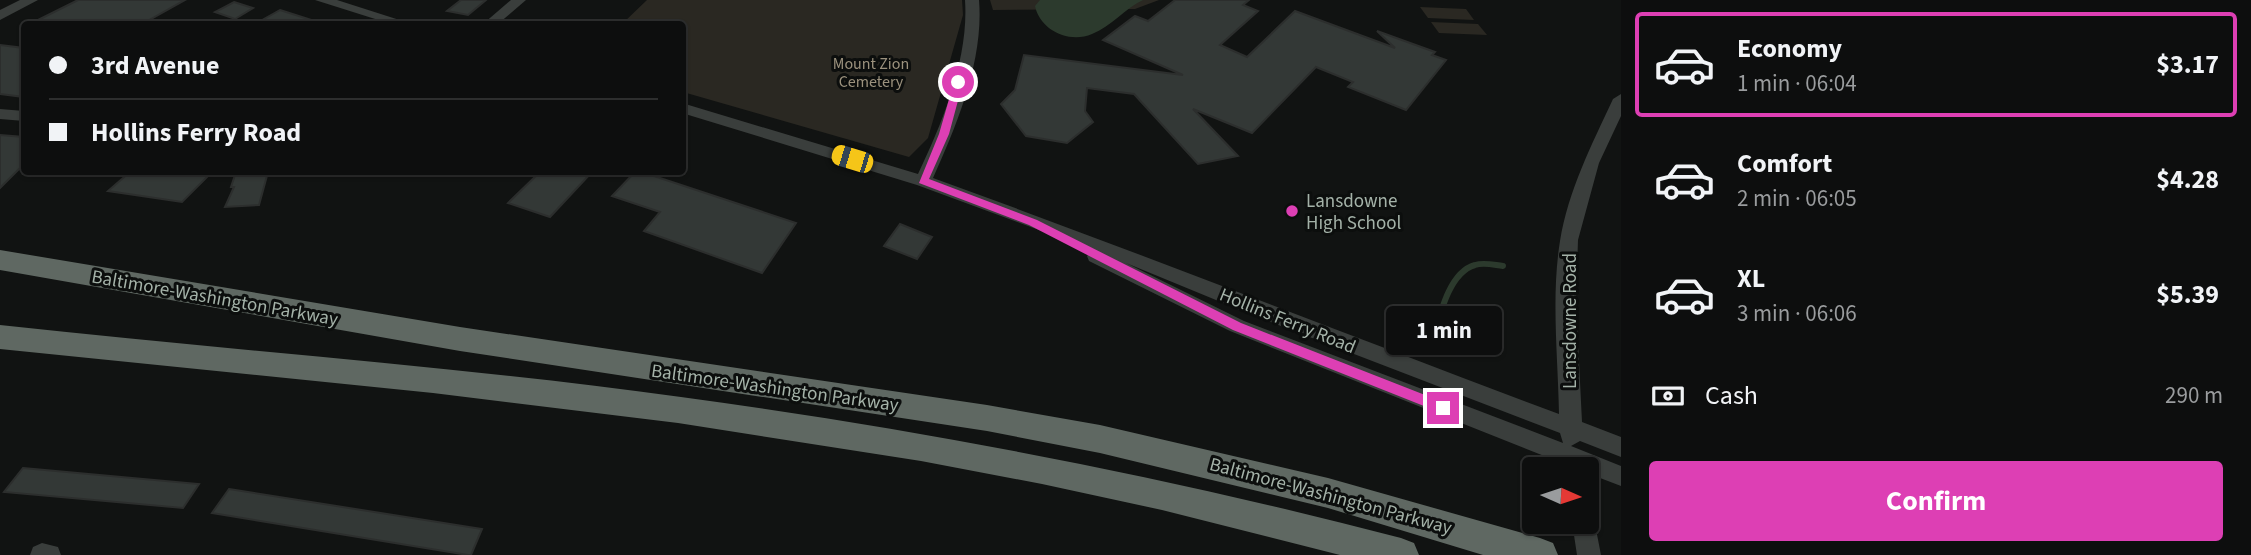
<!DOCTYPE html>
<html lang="en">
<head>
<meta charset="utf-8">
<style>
	:root { --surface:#0d0e0e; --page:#161717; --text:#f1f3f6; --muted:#9a9c9e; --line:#2d2e2e; --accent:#dd3fb4 }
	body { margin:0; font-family:"Source Sans 3",sans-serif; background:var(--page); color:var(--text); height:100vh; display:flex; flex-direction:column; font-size:26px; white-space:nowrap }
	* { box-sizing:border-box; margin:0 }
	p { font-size:23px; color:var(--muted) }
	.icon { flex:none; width:38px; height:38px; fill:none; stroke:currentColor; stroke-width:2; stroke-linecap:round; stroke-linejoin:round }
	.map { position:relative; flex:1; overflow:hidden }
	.details { display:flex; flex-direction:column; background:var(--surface); width:630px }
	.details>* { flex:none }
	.hud { position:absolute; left:21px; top:21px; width:665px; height:154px; border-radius:7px; box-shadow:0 2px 5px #0004,0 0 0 2px var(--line); display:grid; align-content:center; height:154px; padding:0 28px; background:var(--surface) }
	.needle { width:46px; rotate:93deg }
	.tools { position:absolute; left:1522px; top:457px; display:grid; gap:14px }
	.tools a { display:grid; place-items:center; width:77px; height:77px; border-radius:7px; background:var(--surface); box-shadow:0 2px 5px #0004,0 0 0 2px var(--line); font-size:35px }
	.end { position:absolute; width:32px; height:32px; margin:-16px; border:9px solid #dd3fb4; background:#fff; box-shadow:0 0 0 4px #fff }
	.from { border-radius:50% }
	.bubble { position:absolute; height:49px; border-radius:7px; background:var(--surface); box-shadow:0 2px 5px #0004,0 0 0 2px var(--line); font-size:23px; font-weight:700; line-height:49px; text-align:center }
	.car { position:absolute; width:21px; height:42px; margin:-21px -10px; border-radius:9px; box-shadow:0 0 5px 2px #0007; background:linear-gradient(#f5c518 24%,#345 0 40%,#f5c518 0 76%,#345 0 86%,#f5c518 0) }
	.hud b { display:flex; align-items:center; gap:24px; height:66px; font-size:26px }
	.hud b+b { border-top:2px solid var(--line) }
	.hud i { width:18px; height:18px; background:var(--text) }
	ul { padding:12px 0 0; list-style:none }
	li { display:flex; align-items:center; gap:21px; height:105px; margin:0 14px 10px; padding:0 14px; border:4px solid transparent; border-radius:7px }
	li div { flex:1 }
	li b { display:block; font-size:26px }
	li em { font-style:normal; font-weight:700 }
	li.active { border-color:var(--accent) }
	li>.icon { width:63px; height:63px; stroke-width:1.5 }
	.pay { display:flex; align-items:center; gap:18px; height:77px; padding:0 28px; font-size:26px }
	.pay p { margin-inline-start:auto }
	.primary-button { display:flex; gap:14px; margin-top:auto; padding:14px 28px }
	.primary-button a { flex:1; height:80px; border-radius:7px; background:var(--accent); color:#fff; font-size:28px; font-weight:700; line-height:80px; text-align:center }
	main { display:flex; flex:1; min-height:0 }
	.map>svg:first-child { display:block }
	.green { fill:#2a2822 }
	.water { fill:#2c3a2d }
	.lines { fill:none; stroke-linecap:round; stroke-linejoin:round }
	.stream { stroke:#2c3a2d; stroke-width:6 }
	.building { fill:#333836; stroke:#2c2e2d; stroke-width:2 }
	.minor { fill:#3a3e3c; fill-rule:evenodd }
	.highway { fill:#5f6862; fill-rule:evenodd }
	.route { fill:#dd3fb4 }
	.poi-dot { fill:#dd3fb4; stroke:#0c0e0d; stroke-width:2.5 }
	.labels { text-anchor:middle; stroke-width:6; stroke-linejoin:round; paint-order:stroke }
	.far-park-label { font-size:16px; fill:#9b917d; stroke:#0c0e0d }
	.poi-label { font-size:19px; fill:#a4b2a8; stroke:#0c0e0d; text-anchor:start }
	.street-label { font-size:19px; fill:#a4b2a8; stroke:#0c0e0d }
</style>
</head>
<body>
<main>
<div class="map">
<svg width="1621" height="555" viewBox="0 0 1621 555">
	<rect width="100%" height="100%" fill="#111312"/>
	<g class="green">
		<polygon points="647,0 962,0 963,15 928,138 909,157 683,92 682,24 622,24"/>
		<polygon points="990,0 1159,0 1135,9 993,10"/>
		<polygon points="1420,7 1466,9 1474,20 1428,18"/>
		<polygon points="1431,22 1478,24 1487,35 1439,33"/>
	</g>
	<path class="water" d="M1040,0H1143C1125,8 1111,27 1092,34C1069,44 1040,30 1035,6Z"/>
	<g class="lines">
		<path class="stream" d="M1430,350C1438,325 1446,273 1475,265C1484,262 1494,265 1503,266"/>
	</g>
	<g class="building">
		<polygon points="78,0 185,0 142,24 30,24"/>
		<polygon points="461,0 486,0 468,15 447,11"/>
		<polygon points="1175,0 1249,0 1243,5 1258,11 1220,45 1247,57 1295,11 1395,48 1377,31 1435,52 1432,55 1446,60 1406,110 1348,87 1353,82 1316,67 1252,133 1193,109 1238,156 1198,164 1134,94 1087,88 1085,111 1093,122 1067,143 1026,136 1001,104 1015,90 1024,55 1183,75 1103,40 1135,16 1148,21"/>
		<polygon points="234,2 253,8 235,19 215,12"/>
		<polygon points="280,10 318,22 317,24 255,24"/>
		<polygon points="0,45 24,48 24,97 0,94"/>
		<polygon points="0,135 24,137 24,164 0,188"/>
		<polygon points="130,172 212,172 182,202 108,191"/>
		<polygon points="236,172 268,172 259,205 225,207 234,187 231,187"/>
		<polygon points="540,172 592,172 550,217 508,203"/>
		<polygon points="635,172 642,172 796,223 762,273 644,231 660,212 612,196"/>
		<polygon points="900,224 932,237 917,259 884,246"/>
		<polygon points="23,468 199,484 183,508 4,492"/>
		<polygon points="229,489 482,529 471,555 468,555 212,513"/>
	</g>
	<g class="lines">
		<g class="minor">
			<polygon points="20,0 38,0 0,20 0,10"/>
			<polygon points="315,0 337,0 412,24 391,24"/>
			<polygon points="511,0 526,0 498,24 483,24"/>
			<path d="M965,0H979C984,60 957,125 933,178C1143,254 1350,336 1559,414C1558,357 1551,297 1560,241C1568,191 1592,144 1613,99L1621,94V116L1599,163L1578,240L1576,301L1582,422L1621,437V457L1580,441L1571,446L1621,466V486L1587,473V469H1577L1230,331L1089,261L1087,256L1093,250L917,185L682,113V103L918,174C943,122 969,58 965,0ZM1126,263L1250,314L1560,433L1563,443L1244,321Z"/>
			<polygon points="0,109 24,111 24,121 0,119"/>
			<polygon points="1587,512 1593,514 1601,555 1577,555 1572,522 1587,522"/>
			<polygon points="42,543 58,547 61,555 30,555 33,547"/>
		</g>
		<g class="highway">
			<polygon points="0,250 460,327 987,405 1100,425 1328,478 1540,538 1553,543 1558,555 1483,555 1328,508 1100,453 987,431 460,351 0,270"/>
			<path d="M0,325C227,350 455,366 681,397C924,430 1164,476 1401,538L1414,543L1419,555H1340L1162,510L1042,484L921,461L678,423L433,393L0,349Z"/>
		</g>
	</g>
	<polygon class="route" points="958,79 963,82 949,134 929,179 1037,220 1241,323 1448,404 1448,412 1439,412 1233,330 1029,225 919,183 939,134 954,82"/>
	<circle class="poi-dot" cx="1292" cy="211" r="7"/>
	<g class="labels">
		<g class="far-park-label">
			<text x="871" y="69">Mount Zion<tspan x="871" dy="18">Cemetery</tspan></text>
		</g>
		<g class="poi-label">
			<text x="1306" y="207">Lansdowne<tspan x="1306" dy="22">High School</tspan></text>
		</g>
		<g class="street-label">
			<text transform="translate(215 297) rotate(10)" y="7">Baltimore-Washington Parkway</text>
			<text transform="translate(1288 320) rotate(22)" y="7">Hollins Ferry Road</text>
			<text transform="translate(1569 321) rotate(-90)" y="7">Lansdowne Road</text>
			<text transform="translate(775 387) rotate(8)" y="7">Baltimore-Washington Parkway</text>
			<text transform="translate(1331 495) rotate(15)" y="7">Baltimore-Washington Parkway</text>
		</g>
	</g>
</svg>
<div class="tools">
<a><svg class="needle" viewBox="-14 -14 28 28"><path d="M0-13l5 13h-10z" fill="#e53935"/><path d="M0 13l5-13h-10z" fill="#9a9c9e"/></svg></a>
</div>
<i class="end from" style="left:958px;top:82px"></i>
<i class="end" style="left:1443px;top:408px"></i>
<div class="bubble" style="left:1386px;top:306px;width:116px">1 min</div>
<i class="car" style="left:852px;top:159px;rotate:287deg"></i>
<div class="hud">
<b><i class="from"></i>3rd Avenue</b>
<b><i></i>Hollins Ferry Road</b>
</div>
</div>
<section class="details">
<ul>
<li class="active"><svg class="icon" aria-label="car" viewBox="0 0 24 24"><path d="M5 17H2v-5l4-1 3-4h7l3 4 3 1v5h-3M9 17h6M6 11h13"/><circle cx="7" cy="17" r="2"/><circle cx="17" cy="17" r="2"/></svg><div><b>Economy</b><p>1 min · 06:04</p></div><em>$3.17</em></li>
<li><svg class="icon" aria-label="car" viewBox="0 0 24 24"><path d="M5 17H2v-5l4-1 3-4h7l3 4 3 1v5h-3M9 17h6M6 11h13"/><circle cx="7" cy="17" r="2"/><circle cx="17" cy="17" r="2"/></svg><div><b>Comfort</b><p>2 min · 06:05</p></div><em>$4.28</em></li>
<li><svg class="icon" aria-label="car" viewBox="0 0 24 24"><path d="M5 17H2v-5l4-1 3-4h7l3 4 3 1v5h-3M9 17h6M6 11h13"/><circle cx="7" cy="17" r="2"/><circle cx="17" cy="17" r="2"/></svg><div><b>XL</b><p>3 min · 06:06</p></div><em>$5.39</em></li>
</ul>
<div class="pay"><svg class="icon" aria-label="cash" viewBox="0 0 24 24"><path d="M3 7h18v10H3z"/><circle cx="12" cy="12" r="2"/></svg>Cash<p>290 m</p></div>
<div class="primary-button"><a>Confirm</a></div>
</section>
</main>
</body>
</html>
